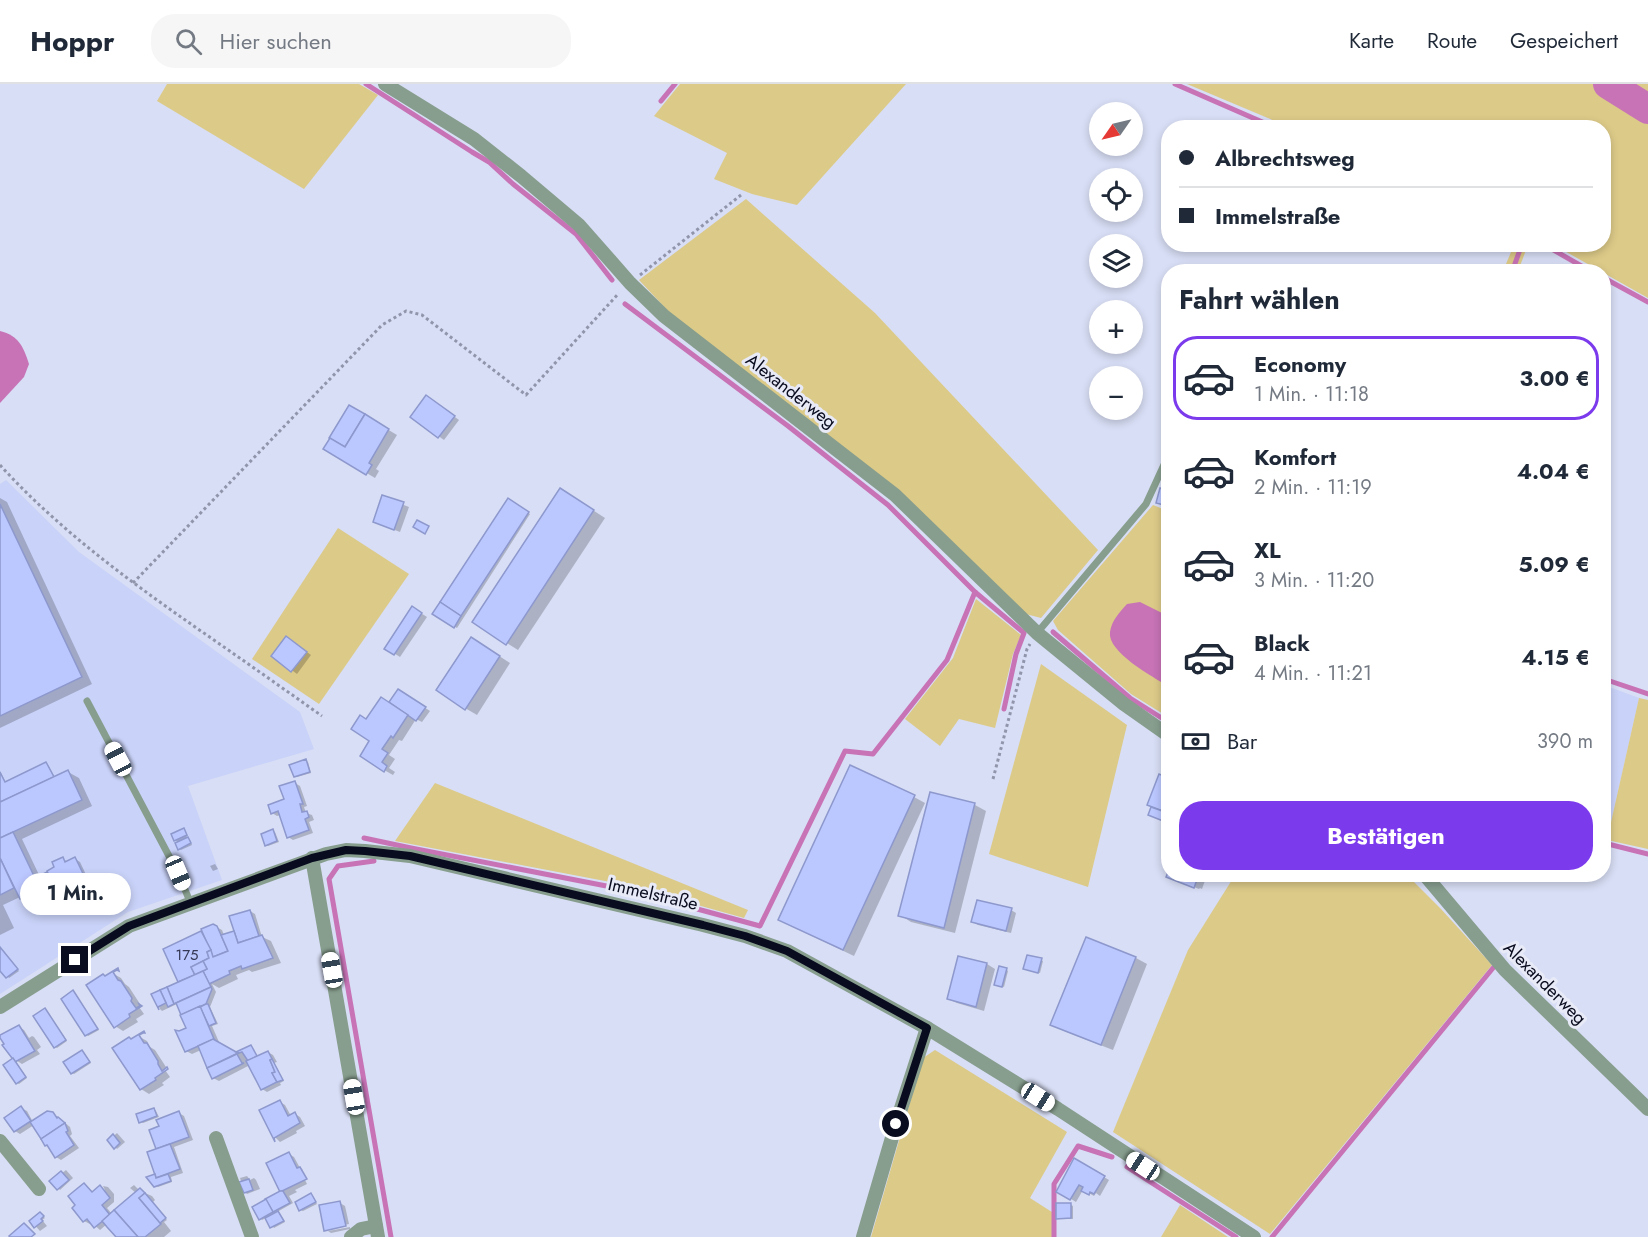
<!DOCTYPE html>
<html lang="de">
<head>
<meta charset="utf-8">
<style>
	:root { --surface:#fff; --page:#f6f6f7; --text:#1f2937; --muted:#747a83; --line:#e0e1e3; --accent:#7c3aed }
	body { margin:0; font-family:Jost,sans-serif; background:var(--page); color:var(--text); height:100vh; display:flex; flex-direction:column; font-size:22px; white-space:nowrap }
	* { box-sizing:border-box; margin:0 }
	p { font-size:20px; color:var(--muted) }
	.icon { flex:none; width:33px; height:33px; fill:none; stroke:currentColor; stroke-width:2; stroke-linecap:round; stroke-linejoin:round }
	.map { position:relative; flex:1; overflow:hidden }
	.panel { position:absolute; left:1161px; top:180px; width:450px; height:618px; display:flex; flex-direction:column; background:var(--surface); border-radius:24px; box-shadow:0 3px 9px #0003 }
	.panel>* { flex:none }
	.guide { position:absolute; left:1161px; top:36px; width:450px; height:132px; border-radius:24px; box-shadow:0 3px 9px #0003; display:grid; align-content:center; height:132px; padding:0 18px; background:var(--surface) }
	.needle { width:39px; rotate:236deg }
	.tools { position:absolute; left:1089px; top:18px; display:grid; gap:12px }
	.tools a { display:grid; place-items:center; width:54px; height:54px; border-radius:50%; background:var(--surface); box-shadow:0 3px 9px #0003; font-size:30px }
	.end { position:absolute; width:27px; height:27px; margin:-14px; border:8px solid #090b1e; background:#fff; box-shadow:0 0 0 3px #fff }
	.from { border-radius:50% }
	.bubble { position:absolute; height:42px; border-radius:21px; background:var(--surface); box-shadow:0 3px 9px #0003; font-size:20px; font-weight:700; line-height:42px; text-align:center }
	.car { position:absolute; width:18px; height:36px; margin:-18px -9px; border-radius:8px; box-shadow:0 0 4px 2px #0007; background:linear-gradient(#fff 24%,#345 0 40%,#fff 0 76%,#345 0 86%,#fff 0) }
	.guide b { display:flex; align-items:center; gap:21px; height:57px; font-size:22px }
	.guide b+b { border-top:2px solid var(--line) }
	.guide i { width:15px; height:15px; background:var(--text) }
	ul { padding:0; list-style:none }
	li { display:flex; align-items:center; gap:18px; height:84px; margin:0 12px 9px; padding:0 6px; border:3px solid transparent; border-radius:24px }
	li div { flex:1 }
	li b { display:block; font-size:22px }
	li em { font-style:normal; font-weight:700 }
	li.active { border-color:var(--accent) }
	li>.icon { width:54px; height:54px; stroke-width:1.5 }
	h2 { padding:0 18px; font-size:27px; line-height:72px }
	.pay { display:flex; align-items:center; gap:15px; height:66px; padding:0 18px; font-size:22px }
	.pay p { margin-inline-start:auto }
	.primary-button { display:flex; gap:12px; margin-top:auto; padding:12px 18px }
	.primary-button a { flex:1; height:69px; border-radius:24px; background:var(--accent); color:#fff; font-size:24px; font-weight:700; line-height:69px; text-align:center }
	header { display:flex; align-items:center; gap:36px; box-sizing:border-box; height:84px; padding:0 30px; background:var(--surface); border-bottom:2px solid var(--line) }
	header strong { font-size:28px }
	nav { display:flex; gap:33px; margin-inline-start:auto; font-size:21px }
	.search { width:420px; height:54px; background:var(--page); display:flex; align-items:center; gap:15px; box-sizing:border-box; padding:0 21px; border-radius:24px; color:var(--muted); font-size:22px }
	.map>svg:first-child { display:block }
	.built { fill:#c9d2f8 }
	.green { fill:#dcca88 }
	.water { fill:#c773b6 }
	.shadow { fill:#0003 }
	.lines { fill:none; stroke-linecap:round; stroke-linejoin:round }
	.stream { stroke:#c773b6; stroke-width:5 }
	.river { stroke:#c773b6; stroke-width:30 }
	.building { fill:#bbc7ff; stroke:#8d98cd; stroke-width:1.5 }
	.path { stroke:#9195ab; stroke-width:3; stroke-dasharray:3 3; stroke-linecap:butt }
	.lane { stroke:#879e8e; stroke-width:7 }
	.street { stroke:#879e8e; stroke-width:14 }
	.route { stroke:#090b1e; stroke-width:8 }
	.labels { text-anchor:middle; stroke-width:6; stroke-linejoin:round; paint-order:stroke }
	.number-label { font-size:15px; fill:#363a56 }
	.street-label { font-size:18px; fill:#090b1e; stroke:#e8ebf7 }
</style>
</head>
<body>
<header>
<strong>Hoppr</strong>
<div class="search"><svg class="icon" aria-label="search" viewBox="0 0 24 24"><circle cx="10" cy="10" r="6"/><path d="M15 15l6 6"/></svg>Hier suchen</div>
<nav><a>Karte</a><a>Route</a><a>Gespeichert</a></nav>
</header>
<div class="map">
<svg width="1648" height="1153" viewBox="0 0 1648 1153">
	<rect width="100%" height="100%" fill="#d8def5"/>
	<g class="built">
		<polygon points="6,396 79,468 300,628 314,665 188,702 222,796 128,828 0,910 0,400"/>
		<polygon points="1604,601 1639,614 1607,756 1604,755"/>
	</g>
	<g class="green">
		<polygon points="167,0 359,0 378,11 304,105 157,17"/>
		<polygon points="680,0 906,0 797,121 752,110 714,95 727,69 654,32"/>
		<polygon points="1187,0 1648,0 1648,214 1554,161 1604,160 1604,44 1289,43"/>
		<polygon points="746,115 875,229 1098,466 1041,534 1022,529 981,487 669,228 639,196"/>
		<polygon points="1514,161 1528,161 1518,187 1503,187"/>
		<polygon points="1153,421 1168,427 1168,633 1131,610 1058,546 1053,537"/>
		<polygon points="338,444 409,490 319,620 252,575"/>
		<polygon points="976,515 1021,551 1013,570 995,644 959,635 940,662 905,635 953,574"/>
		<polygon points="1041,580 1127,641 1088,803 989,770"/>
		<polygon points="1639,614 1648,616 1648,765 1607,756"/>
		<polygon points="435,699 748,826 744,834 626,801 395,757"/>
		<polygon points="1235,791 1407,791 1441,825 1492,881 1270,1150 1113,1048 1188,866"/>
		<polygon points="935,966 1067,1048 1030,1114 1055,1130 1056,1153 871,1153 923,974"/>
		<polygon points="1180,1121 1228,1153 1161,1153"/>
	</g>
	<g class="water">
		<path d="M0,247C19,252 23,262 29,280L24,293L0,319Z"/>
		<path d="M1140,518L1168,532V602C1153,593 1107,568 1110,548C1112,536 1119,529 1127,520Z"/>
	</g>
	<g class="shadow">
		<polygon points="432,316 459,336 444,356 412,333"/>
		<polygon points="350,323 397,351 376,385 379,387 375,394 325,364"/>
		<polygon points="571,412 605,434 518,566 474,538"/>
		<polygon points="383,413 409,423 400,448 374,438"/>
		<polygon points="0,414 7,418 92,600 0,644"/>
		<polygon points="508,416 530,430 457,544 434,530"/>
		<polygon points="413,524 427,533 400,573 386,564"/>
		<polygon points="292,557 311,571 297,590 273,572"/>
		<polygon points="482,561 510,579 477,631 465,624"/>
		<polygon points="399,607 430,627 422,638 416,635 402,657 399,656 389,671 395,675 389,684 395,688 393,691 384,686 371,657 367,637 390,620"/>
		<polygon points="306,677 308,678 311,689 297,693 295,692"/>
		<polygon points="46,680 48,681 55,694 68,688 79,694 92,722 22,755 40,793 47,790 51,792 63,775 68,778 75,775 80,778 92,803 66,816 61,813 57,806 29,819 20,813 3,821 14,844 0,851 0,687 6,699"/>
		<polygon points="1168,690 1168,728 1155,723 1155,726 1168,731 1168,738 1150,731"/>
		<polygon points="295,699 300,702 307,722 304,723 306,729 312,731 314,736 309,738 313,749 293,756 288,753 280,731 277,732 272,729 286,716"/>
		<polygon points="914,713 925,719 854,872 791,842"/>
		<polygon points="975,721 986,727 955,849 911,838 900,831"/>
		<polygon points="184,746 188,752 186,753 190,756 192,761 181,766 179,765 179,758 175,756"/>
		<polygon points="273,747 275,748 279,758 268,762 266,761"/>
		<polygon points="215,780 218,785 213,787 210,782"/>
		<polygon points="1169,790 1206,790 1207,791 1202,805 1200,804 1199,805 1173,795"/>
		<polygon points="1011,826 1016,829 1011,849 978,841 973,838"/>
		<polygon points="250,827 255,830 262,853 271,857 281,879 252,888 249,886 236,891 238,895 219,904 212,900 216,908 210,923 218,940 212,942 219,958 216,959 236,970 251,963 258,974 268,968 273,971 277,978 274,979 284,997 280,999 281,1001 267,1008 262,1005 250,981 219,997 213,994 201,966 192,970 186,967 188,945 177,920 162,927 160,925 154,911 180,899 179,897 201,849 205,851 213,841 222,846 224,851 236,848"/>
		<polygon points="0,864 19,887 9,894 0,884"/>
		<polygon points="959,873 987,880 995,885 984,927 957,919 948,915"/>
		<polygon points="1136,874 1147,880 1113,966 1064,947 1052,941"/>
		<polygon points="1041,876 1043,877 1040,889 1027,886"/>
		<polygon points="1006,885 1008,887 1004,903 998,901"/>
		<polygon points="112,889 121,894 125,900 129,903 140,920 139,923 144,930 136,935 138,938 123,947 115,942 106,893"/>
		<polygon points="75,909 99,946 88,952 63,915"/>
		<polygon points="45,926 67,957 57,964 55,963"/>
		<polygon points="19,943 24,946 29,954 32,952 34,953 41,963 37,966 40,970 22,980 14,975"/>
		<polygon points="138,952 147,957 150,963 155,966 166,983 165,986 170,993 162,999 164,1001 149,1010 141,1005 132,957"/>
		<polygon points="84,969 91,979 74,990 72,989"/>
		<polygon points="14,975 27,994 19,1000 17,999"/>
		<polygon points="280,1018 285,1021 291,1032 295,1030 300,1033 305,1042 296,1047 297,1049 280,1058 275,1053"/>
		<polygon points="21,1024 27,1027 33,1038 53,1030 58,1033 70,1043 72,1050 70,1052 79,1064 61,1076 56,1073 34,1041 20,1050 15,1047"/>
		<polygon points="154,1025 156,1027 159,1033 143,1039 141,1038"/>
		<polygon points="179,1029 184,1032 193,1056 174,1063 183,1089 171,1093 172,1098 158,1103 149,1094 157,1091 157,1066 160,1043"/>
		<polygon points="117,1049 125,1058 117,1065 109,1056"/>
		<polygon points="289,1070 294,1073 300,1084 303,1086 300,1086 307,1100 295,1106 297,1108 289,1112 293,1119 277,1128 280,1130 285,1138 274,1144 266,1134 262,1136 260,1134 282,1107"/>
		<polygon points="1075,1076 1109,1096 1100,1112 1096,1109 1094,1112 1083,1106 1076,1118 1058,1107"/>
		<polygon points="66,1086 73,1094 60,1106 52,1097"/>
		<polygon points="247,1092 250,1096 254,1094 256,1096 260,1105 247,1110 245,1108 240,1094"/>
		<polygon points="84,1100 93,1108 100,1103 105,1106 103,1102 108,1103 114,1110 114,1118 107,1124 112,1130 136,1109 130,1104 134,1101 140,1107 152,1112 155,1116 152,1119 167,1136 164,1138 171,1147 164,1153 118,1153 107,1140 100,1146 91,1138 90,1140 84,1137"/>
		<polygon points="311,1111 317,1120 303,1127 300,1126"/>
		<polygon points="340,1119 345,1122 349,1140 328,1144 328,1147 326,1146"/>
		<polygon points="1071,1121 1073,1122 1073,1135 1057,1134"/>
		<polygon points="42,1131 45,1134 42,1136 47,1142 40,1147 31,1137"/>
		<polygon points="350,1143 350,1145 331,1149 328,1147"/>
	</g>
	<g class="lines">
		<g class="stream">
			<polyline points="366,0 472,68 489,78 513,100 576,150 612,196"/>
			<polyline points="1175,0 1276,44"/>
			<polyline points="661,17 675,0"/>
			<polyline points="1543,160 1592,188"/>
			<polyline points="1512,188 1522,160"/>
			<polyline points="1604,194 1648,218"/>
			<polyline points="625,220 788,342 888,421 975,508 1024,549 1016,570 1004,625"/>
			<polyline points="1053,548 1130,614 1168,638"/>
			<polyline points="1604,595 1648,610"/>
			<polyline points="364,754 411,764 627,806 760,842 845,667 873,670 947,576 975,508"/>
			<polyline points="1604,759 1648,770"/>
			<polyline points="374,777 338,782 329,795 391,1153"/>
			<polyline points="1127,1083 1236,1153"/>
			<polyline points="1054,1153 1054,1100 1078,1062 1112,1073"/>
			<polyline points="1272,1153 1493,884"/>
		</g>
		<polyline class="river" points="1608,0 1648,25"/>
	</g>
	<g class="building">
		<polygon points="426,311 455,332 438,354 410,333"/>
		<polygon points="349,321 365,330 345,363 329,354"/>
		<polygon points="365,330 389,345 369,379 372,381 366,391 323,365 330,354 345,363"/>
		<polygon points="560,404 594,426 506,561 472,538"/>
		<polygon points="1160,404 1168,406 1168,422 1156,419"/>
		<polygon points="382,411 404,418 394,446 373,438"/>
		<polygon points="508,414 529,428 461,532 440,518"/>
		<polygon points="0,420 82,593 0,632"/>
		<polygon points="417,436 429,442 425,450 413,443"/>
		<polygon points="440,518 461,532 454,544 432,530"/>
		<polygon points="412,522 422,529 394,571 384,565"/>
		<polygon points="286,552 307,568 291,588 271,572"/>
		<polygon points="471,553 500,572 465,626 436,606"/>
		<polygon points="398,605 426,623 416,637 389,618"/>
		<polygon points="381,613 408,631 393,654 391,652 382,665 388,669 382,678 387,682 384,688 360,672 369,657 351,645 360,631 366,635"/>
		<polygon points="306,675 310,688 294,693 289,681"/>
		<polygon points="46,678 54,693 0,718 0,688 5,698"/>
		<polygon points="850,681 915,711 843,866 778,836"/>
		<polygon points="68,686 82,716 0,754 0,718"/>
		<polygon points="1168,686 1168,729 1147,721 1159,690 1166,693"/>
		<polygon points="295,697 303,720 300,720 302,728 307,727 309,733 305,735 309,746 287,754 278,727 271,730 268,721 284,715 279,702"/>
		<polygon points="930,708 975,719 944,844 898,832"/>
		<polygon points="1151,723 1168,729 1168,739 1148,731"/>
		<polygon points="184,744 187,751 174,757 171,750"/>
		<polygon points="273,745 277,757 265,762 261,750"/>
		<polygon points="13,748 35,794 47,788 52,800 20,815 0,774 0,754"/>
		<polygon points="188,753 191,759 178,766 175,759"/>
		<polygon points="63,773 65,778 75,773 88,800 59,814 47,787 54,783 52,778"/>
		<polygon points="0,774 14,804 0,811"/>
		<polygon points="1168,788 1168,790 1199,790 1194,804 1166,793"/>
		<polygon points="977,816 1012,824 1006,847 971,838"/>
		<polygon points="250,826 259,852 238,859 229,832"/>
		<polygon points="213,840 217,842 228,867 213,873 201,845"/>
		<polygon points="201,847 211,866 207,868 209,874 191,883 195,891 178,898 163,865"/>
		<polygon points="234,847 238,859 262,851 273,874 242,885 241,882 229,887 230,890 209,900 203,887 207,885 203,877 209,874 207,868 211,866 213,873 228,867 221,851"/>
		<polygon points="1086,853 1136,873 1101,961 1050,941"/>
		<polygon points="0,863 18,885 6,894 0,887"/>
		<polygon points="1027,871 1042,874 1038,889 1023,885"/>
		<polygon points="958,872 987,879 976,923 947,915"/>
		<polygon points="203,877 207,885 195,891 191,883"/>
		<polygon points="999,882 1007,884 1002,903 994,901"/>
		<polygon points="118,884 119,887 117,886 113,888 118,896 121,897 132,914 131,917 136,924 140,922 139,920 142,922 129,930 130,933 114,944 86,901 103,890 105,892"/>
		<polygon points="203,887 211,903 174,920 167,903"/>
		<polygon points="167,903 174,920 168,923 160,906"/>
		<polygon points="211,903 212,905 206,920 181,931 176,919"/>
		<polygon points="73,906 98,945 85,952 61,915"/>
		<polygon points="160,906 166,919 158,923 159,926 151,910"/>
		<polygon points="206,920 208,920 216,939 209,942 200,923"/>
		<polygon points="200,922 214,955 185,968 175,946 179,947 186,944 180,931"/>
		<polygon points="45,924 66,956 54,964 33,932"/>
		<polygon points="19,941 35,967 15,978 2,961 4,960 0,954 0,951"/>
		<polygon points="144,947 145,949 143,949 139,951 144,959 147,959 158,977 158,980 162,987 167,983 168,985 155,994 156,996 140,1006 112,964 129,953 131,955"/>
		<polygon points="213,955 238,969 207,984 198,962"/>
		<polygon points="251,961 257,972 248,977 242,968 239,969 236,968"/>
		<polygon points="82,966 90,978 71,990 63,978"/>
		<polygon points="268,967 272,975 270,976 275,988 272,989 277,998 261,1006 246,977"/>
		<polygon points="239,969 237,970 242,979 244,979 212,995 207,984"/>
		<polygon points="13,974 26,993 16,1000 3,981"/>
		<polygon points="272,975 283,996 277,998 272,989 275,988 270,976"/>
		<polygon points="280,1016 288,1032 295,1028 300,1039 274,1054 275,1058 259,1026"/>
		<polygon points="21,1022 31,1037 14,1048 4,1034"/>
		<polygon points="154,1024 157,1032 139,1039 136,1030"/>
		<polygon points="47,1027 53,1028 57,1034 58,1033 65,1039 41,1055 30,1038"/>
		<polygon points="179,1027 189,1053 156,1065 149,1046 159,1042 156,1036"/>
		<polygon points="65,1039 68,1047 66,1048 74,1061 55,1074 47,1061 45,1062 41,1055"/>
		<polygon points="113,1050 120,1059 114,1065 107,1056"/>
		<polygon points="170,1060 180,1085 156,1094 147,1068"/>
		<polygon points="289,1068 297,1084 300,1083 307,1095 280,1108 266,1079"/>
		<polygon points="1074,1074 1105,1092 1094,1110 1090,1108 1089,1111 1081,1107 1083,1103 1079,1101 1070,1116 1056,1108"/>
		<polygon points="61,1087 69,1096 57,1106 49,1097"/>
		<polygon points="155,1090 156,1094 168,1090 171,1097 154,1103 146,1093"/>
		<polygon points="249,1095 253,1106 244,1109 239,1098"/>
		<polygon points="84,1099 92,1108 100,1101 110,1114 102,1121 110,1131 94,1144 87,1135 83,1138 72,1124 75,1121 68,1112"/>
		<polygon points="140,1104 145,1109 139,1114 161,1140 145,1153 138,1153 114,1126"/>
		<polygon points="280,1107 283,1107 290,1119 273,1128 265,1115"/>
		<polygon points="145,1109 166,1134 160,1139 139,1114"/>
		<polygon points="311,1109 316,1118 299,1127 295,1118"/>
		<polygon points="266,1115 273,1128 259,1136 252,1123"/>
		<polygon points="340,1117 346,1142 324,1147 319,1121"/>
		<polygon points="1056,1119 1071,1119 1071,1134 1056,1135"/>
		<polygon points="114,1126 138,1153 116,1153 107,1143 102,1137"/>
		<polygon points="278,1127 284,1137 270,1144 265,1134"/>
		<polygon points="40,1128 44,1132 41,1135 43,1137 34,1144 29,1137"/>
		<polygon points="24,1139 35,1150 31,1153 10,1153 9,1152"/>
	</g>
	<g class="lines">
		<g class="path">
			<polyline points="640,191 741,111"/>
			<path d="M0,381C58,445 128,496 198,545C240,574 281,603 322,632"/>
			<polyline points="133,499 382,241 406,227 422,231 526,311 619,209"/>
			<polyline points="993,695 1027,565 1030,560"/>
		</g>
		<g class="lane">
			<polyline points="1037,549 1146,420 1168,372"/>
			<polyline points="87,617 178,789 191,820"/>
		</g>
		<g class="street">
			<polyline points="385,0 474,55 521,92 579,141 630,199 664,232 895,411 1037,549 1124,620 1168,651"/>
			<polyline points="312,774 378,1153"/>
			<polyline points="1424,790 1505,886 1648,1025"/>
			<polyline points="0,923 129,842 326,770 346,766 365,767 410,772 703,841 745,852 787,867 927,944 1058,1025 1254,1153"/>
			<polyline points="216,1054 252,1153"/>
			<polyline points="0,1057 39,1105"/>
			<polyline points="351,1153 361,1145 376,1142"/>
			<polyline points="863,1153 896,1040 927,944"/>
		</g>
	</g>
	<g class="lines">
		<polyline class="route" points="75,876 129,842 312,774 346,766 365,767 410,772 703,841 745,852 787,867 927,944 896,1040"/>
	</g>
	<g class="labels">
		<g class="number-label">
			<text x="187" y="876">175</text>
		</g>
		<g class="street-label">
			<text transform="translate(791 307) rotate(38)" y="6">Alexanderweg</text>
			<text transform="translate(653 810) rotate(13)" y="6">Immelstraße</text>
			<text transform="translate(1545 899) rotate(45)" y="6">Alexanderweg</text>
		</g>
	</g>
</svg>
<div class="tools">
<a><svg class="needle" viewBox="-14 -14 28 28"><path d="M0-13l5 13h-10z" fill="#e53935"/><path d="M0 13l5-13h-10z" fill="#747a83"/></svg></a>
<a><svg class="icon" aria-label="locate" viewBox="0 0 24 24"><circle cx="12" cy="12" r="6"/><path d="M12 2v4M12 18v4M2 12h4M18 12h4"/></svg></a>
<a><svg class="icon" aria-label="layers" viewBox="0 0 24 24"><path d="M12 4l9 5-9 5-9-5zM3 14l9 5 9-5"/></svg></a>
<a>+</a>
<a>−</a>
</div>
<i class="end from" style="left:896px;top:1040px"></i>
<i class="end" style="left:75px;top:876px"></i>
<div class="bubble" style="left:20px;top:789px;width:111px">1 Min.</div>
<i class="car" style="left:118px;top:675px;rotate:332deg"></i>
<i class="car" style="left:178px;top:789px;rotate:157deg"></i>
<i class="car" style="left:332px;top:886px;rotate:350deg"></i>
<i class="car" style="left:354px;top:1013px;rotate:350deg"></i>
<i class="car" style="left:1038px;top:1013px;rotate:122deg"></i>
<i class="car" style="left:1143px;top:1082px;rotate:303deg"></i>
<div class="guide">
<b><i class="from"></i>Albrechtsweg</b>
<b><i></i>Immelstraße</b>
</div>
<section class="panel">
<h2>Fahrt wählen</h2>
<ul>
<li class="active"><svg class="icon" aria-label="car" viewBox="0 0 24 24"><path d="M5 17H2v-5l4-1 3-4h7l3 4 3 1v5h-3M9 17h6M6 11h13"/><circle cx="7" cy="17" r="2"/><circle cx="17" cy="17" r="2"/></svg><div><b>Economy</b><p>1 Min. · 11:18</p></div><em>3.00 €</em></li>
<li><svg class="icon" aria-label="car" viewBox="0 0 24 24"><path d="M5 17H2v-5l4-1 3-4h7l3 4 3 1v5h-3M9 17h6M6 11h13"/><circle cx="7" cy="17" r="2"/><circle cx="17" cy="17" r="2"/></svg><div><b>Komfort</b><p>2 Min. · 11:19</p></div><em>4.04 €</em></li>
<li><svg class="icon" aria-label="car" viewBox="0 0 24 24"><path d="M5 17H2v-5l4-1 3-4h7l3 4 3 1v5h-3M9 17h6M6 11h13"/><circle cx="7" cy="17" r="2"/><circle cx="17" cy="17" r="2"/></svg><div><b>XL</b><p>3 Min. · 11:20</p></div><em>5.09 €</em></li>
<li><svg class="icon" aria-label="car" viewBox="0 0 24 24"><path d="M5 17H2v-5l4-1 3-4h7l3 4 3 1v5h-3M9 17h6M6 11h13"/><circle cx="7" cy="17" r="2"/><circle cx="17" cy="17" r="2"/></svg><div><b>Black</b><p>4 Min. · 11:21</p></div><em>4.15 €</em></li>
</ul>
<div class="pay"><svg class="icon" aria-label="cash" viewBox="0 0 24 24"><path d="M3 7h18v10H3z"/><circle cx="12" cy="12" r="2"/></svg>Bar<p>390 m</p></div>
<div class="primary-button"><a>Bestätigen</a></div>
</section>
</div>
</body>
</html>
